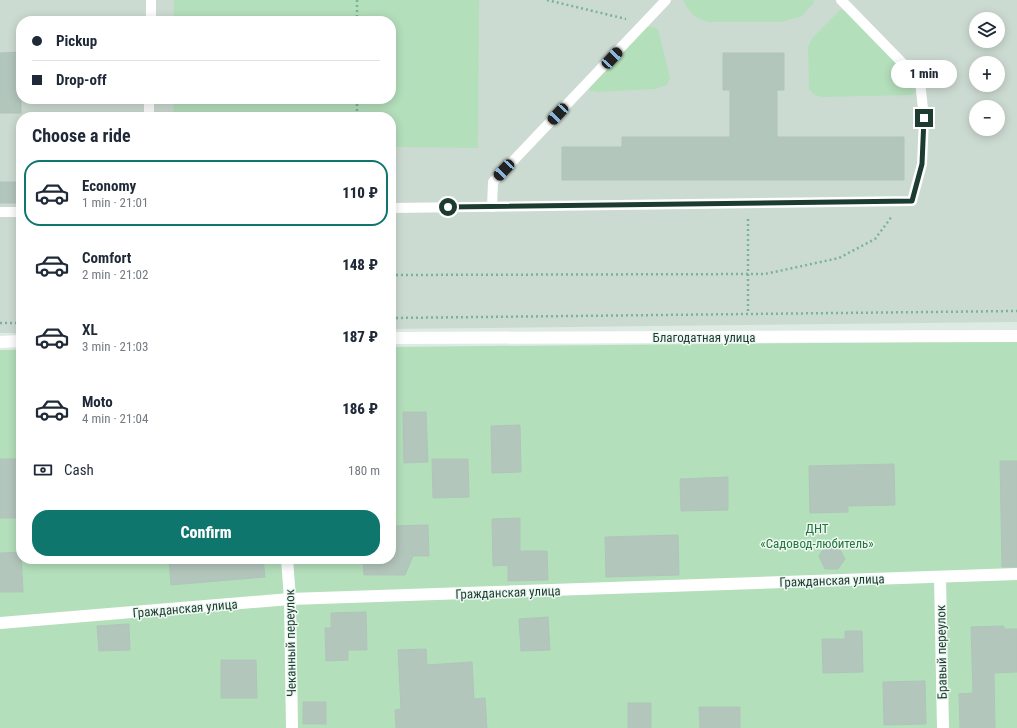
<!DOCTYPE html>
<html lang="en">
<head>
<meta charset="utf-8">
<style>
	:root { --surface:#fff; --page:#f2f2f3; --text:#1f2937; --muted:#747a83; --line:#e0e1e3; --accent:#0f766e }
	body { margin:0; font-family:"Roboto Condensed",sans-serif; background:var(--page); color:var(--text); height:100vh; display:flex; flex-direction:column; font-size:15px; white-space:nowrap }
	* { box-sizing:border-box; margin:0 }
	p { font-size:13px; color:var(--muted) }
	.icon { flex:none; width:22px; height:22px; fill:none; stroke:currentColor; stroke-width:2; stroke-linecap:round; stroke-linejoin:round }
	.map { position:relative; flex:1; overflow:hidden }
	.panel { position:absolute; left:16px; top:112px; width:380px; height:452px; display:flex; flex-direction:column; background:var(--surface); border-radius:16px; box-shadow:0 2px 10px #0003 }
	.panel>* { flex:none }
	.hud { position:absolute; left:16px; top:16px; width:380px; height:88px; border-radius:16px; box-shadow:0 2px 10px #0003; display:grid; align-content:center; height:88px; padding:0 16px; background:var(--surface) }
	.fabs { position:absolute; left:969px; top:12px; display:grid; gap:8px }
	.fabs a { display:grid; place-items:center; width:36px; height:36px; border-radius:50%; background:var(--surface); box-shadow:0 2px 10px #0003; font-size:20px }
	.end { position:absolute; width:18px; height:18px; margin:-9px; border:5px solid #1d3c31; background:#fff; box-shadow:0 0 0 2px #fff }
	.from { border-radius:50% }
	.bubble { position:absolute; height:28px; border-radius:14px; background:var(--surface); box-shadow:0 2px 10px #0003; font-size:13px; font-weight:800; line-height:28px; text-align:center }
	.car { position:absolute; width:12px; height:24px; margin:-12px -6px; border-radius:5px; box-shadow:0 0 3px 1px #0007; background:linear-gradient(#222 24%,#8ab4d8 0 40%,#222 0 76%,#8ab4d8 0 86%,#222 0) }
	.hud b { display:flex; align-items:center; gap:14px; height:38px; font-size:15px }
	.hud b+b { border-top:1px solid var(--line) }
	.hud i { width:10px; height:10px; background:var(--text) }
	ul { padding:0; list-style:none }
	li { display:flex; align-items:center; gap:12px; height:66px; margin:0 8px 6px; padding:0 8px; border:2px solid transparent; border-radius:16px }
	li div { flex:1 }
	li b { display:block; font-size:15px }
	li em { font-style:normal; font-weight:800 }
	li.on { border-color:var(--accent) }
	li>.icon { width:36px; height:36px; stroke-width:1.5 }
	h2 { padding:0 16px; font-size:18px; line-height:48px }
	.pay { display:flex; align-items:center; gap:10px; height:44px; padding:0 16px; font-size:15px }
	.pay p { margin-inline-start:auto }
	.button { display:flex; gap:8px; margin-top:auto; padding:8px 16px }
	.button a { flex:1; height:46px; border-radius:16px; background:var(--accent); color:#fff; font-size:16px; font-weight:800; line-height:46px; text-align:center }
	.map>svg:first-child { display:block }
	.built { fill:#ccdbd2; fill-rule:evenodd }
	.green { fill:#b4dfbb }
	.building { fill:#b3c6bc; stroke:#afc5ba }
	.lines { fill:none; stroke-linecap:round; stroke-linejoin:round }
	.path { stroke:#7ab29b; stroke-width:2.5; stroke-dasharray:2 3; stroke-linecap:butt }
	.service { stroke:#fff; stroke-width:10 }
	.minor { stroke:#fff; stroke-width:12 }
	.tertiary { stroke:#fff; stroke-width:12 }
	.route { stroke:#1d3c31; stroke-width:5 }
	.labels { text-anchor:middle; stroke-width:3; stroke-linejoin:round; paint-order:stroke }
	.street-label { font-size:13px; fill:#1d3c31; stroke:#eef8f2 }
	.park-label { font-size:13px; fill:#24773b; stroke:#eef8f2 }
</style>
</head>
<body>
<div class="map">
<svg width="1017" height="728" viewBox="0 0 1017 728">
	<rect width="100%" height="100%" fill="#ddebe4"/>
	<path class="built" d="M0,0H1017V322L391,329V117H21V333H0ZM976,19H998V41H976ZM21,21H391V99H21ZM976,63H998V85H976ZM976,107H998V129H976Z"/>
	<g class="green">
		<polygon points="174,0 479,0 478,148 391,147 391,117 173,117 174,99 391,99 391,21 174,21"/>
		<path d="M683,0H814L813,4L802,16L782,22H708C694,18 690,13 683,0Z"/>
		<polygon points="840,10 849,11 919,81 918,89 912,95 823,97 814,95 809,89 808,47 813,37"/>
		<polygon points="651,27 658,29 670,78 667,85 655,89 597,92 589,90 588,82 641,28"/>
		<polygon points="1017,341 1017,728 0,728 0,350 21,350 21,559 391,559 391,347"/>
	</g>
	<g class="building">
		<polygon points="21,52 21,113 0,113 0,53"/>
		<polygon points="723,53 784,53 784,90 777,90 777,137 904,137 904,180 562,180 562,147 622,147 622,137 730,137 730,90 723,90"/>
		<rect x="0" y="182" width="21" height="21"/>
		<polygon points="403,412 426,412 428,462 404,463"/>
		<polygon points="520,425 521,472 492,473 491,426"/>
		<rect x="0" y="459" width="16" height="59"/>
		<polygon points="432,459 468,459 469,497 433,498"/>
		<polygon points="1000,461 1017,461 1017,567 1002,567"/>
		<polygon points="894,464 895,505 848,506 848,512 810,513 809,466"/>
		<polygon points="728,477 728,510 681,511 680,479"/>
		<polygon points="520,518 520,551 547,551 548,580 508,581 508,565 493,566 492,519"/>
		<polygon points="428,525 429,556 413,556 405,575 364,575 363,559 391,559 391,526"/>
		<polygon points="678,535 679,575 606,577 605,537"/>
		<polygon points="825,546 838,546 845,559 838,569 825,569 819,556"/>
		<polygon points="21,552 23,592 0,592 0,553"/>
		<polygon points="169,559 263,559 265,577 171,585"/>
		<polygon points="366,612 367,650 348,650 348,660 326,661 325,628 331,628 331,613"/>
		<polygon points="548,617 550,650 521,651 519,619"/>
		<polygon points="129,624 130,650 99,651 97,626"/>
		<polygon points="1004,626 1004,629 1017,629 1017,672 994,673 995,728 960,728 959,694 973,693 971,627"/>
		<polygon points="845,631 862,631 863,672 823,673 822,639 845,639"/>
		<polygon points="426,649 427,665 472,662 474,699 485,698 487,728 396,728 395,710 401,709 398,650"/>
		<polygon points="221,660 256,660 257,698 221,698"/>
		<polygon points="925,681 926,724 884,725 883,682"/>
		<rect x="303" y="702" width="23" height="22"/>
		<rect x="628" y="703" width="23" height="25"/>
		<polygon points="699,707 740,707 740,728 700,728"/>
	</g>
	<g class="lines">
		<g class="path">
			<polyline points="357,0 357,21"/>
			<polyline points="547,0 626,19"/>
			<polyline points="357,99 357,117"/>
			<polyline points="748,219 748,314"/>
			<polyline points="391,275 765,274 839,258 875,239 890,219 891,215"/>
			<polyline points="391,318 1017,311"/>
			<polyline points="0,323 21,323"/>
		</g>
		<g class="service">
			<polyline points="151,21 151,0"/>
			<polyline points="149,117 149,99"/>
			<polyline points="492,207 493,182 666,0"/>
			<polyline points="391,208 912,201 922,164 924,118 920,81 841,0"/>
			<polyline points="0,212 21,212"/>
		</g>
		<g class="minor">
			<polyline points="287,559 290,599 292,728"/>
			<polyline points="940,577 943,728"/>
			<polyline points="0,623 290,599 1017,574"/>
		</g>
		<g class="tertiary">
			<polyline points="391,338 1017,336"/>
			<polyline points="0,342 21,341"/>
		</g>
	</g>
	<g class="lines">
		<polyline class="route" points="448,207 912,201 922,164 924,118"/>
	</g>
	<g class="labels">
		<g class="street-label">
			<text x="704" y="342">Благодатная улица</text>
			<text transform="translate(832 580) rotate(-2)" y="5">Гражданская улица</text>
			<text transform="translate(508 592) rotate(-2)" y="5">Гражданская улица</text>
			<text transform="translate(185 608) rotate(-5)" y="5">Гражданская улица</text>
			<text transform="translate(290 643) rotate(-91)" y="5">Чеканный переулок</text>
			<text transform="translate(941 652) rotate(-91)" y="5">Бравый переулок</text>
		</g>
		<g class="park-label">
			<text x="817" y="533">ДНТ<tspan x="817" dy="15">«Садовод-любитель»</tspan></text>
		</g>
	</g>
</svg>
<div class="fabs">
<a><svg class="icon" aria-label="layers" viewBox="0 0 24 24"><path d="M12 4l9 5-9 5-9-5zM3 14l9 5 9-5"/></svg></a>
<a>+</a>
<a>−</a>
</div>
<i class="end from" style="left:448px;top:207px"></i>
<i class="end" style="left:924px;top:118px"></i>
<div class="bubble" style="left:891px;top:60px;width:66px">1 min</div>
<i class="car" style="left:612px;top:58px;rotate:43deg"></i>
<i class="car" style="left:558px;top:114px;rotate:223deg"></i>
<i class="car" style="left:504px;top:170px;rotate:223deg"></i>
<div class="hud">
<b><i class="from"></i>Pickup</b>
<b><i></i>Drop-off</b>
</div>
<section class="panel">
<h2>Choose a ride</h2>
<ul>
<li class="on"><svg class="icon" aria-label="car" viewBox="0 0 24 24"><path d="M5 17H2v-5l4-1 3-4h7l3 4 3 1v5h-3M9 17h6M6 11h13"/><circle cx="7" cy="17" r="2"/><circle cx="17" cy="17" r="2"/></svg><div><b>Economy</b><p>1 min · 21:01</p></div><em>110 ₽</em></li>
<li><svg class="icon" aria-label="car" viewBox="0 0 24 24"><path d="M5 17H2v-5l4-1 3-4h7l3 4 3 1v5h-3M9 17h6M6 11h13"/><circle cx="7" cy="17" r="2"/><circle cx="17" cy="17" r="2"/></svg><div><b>Comfort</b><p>2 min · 21:02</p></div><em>148 ₽</em></li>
<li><svg class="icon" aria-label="car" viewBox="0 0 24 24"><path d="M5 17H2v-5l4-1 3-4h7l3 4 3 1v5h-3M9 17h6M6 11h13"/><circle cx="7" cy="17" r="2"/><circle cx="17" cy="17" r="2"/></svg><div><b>XL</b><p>3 min · 21:03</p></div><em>187 ₽</em></li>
<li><svg class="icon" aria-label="car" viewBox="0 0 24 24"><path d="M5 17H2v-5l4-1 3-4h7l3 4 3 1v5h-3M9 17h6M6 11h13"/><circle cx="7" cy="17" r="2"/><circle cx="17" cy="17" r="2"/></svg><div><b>Moto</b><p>4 min · 21:04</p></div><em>186 ₽</em></li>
</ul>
<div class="pay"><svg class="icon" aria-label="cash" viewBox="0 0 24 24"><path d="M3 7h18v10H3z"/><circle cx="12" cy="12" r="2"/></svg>Cash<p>180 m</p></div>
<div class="button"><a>Confirm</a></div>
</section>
</div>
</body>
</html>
